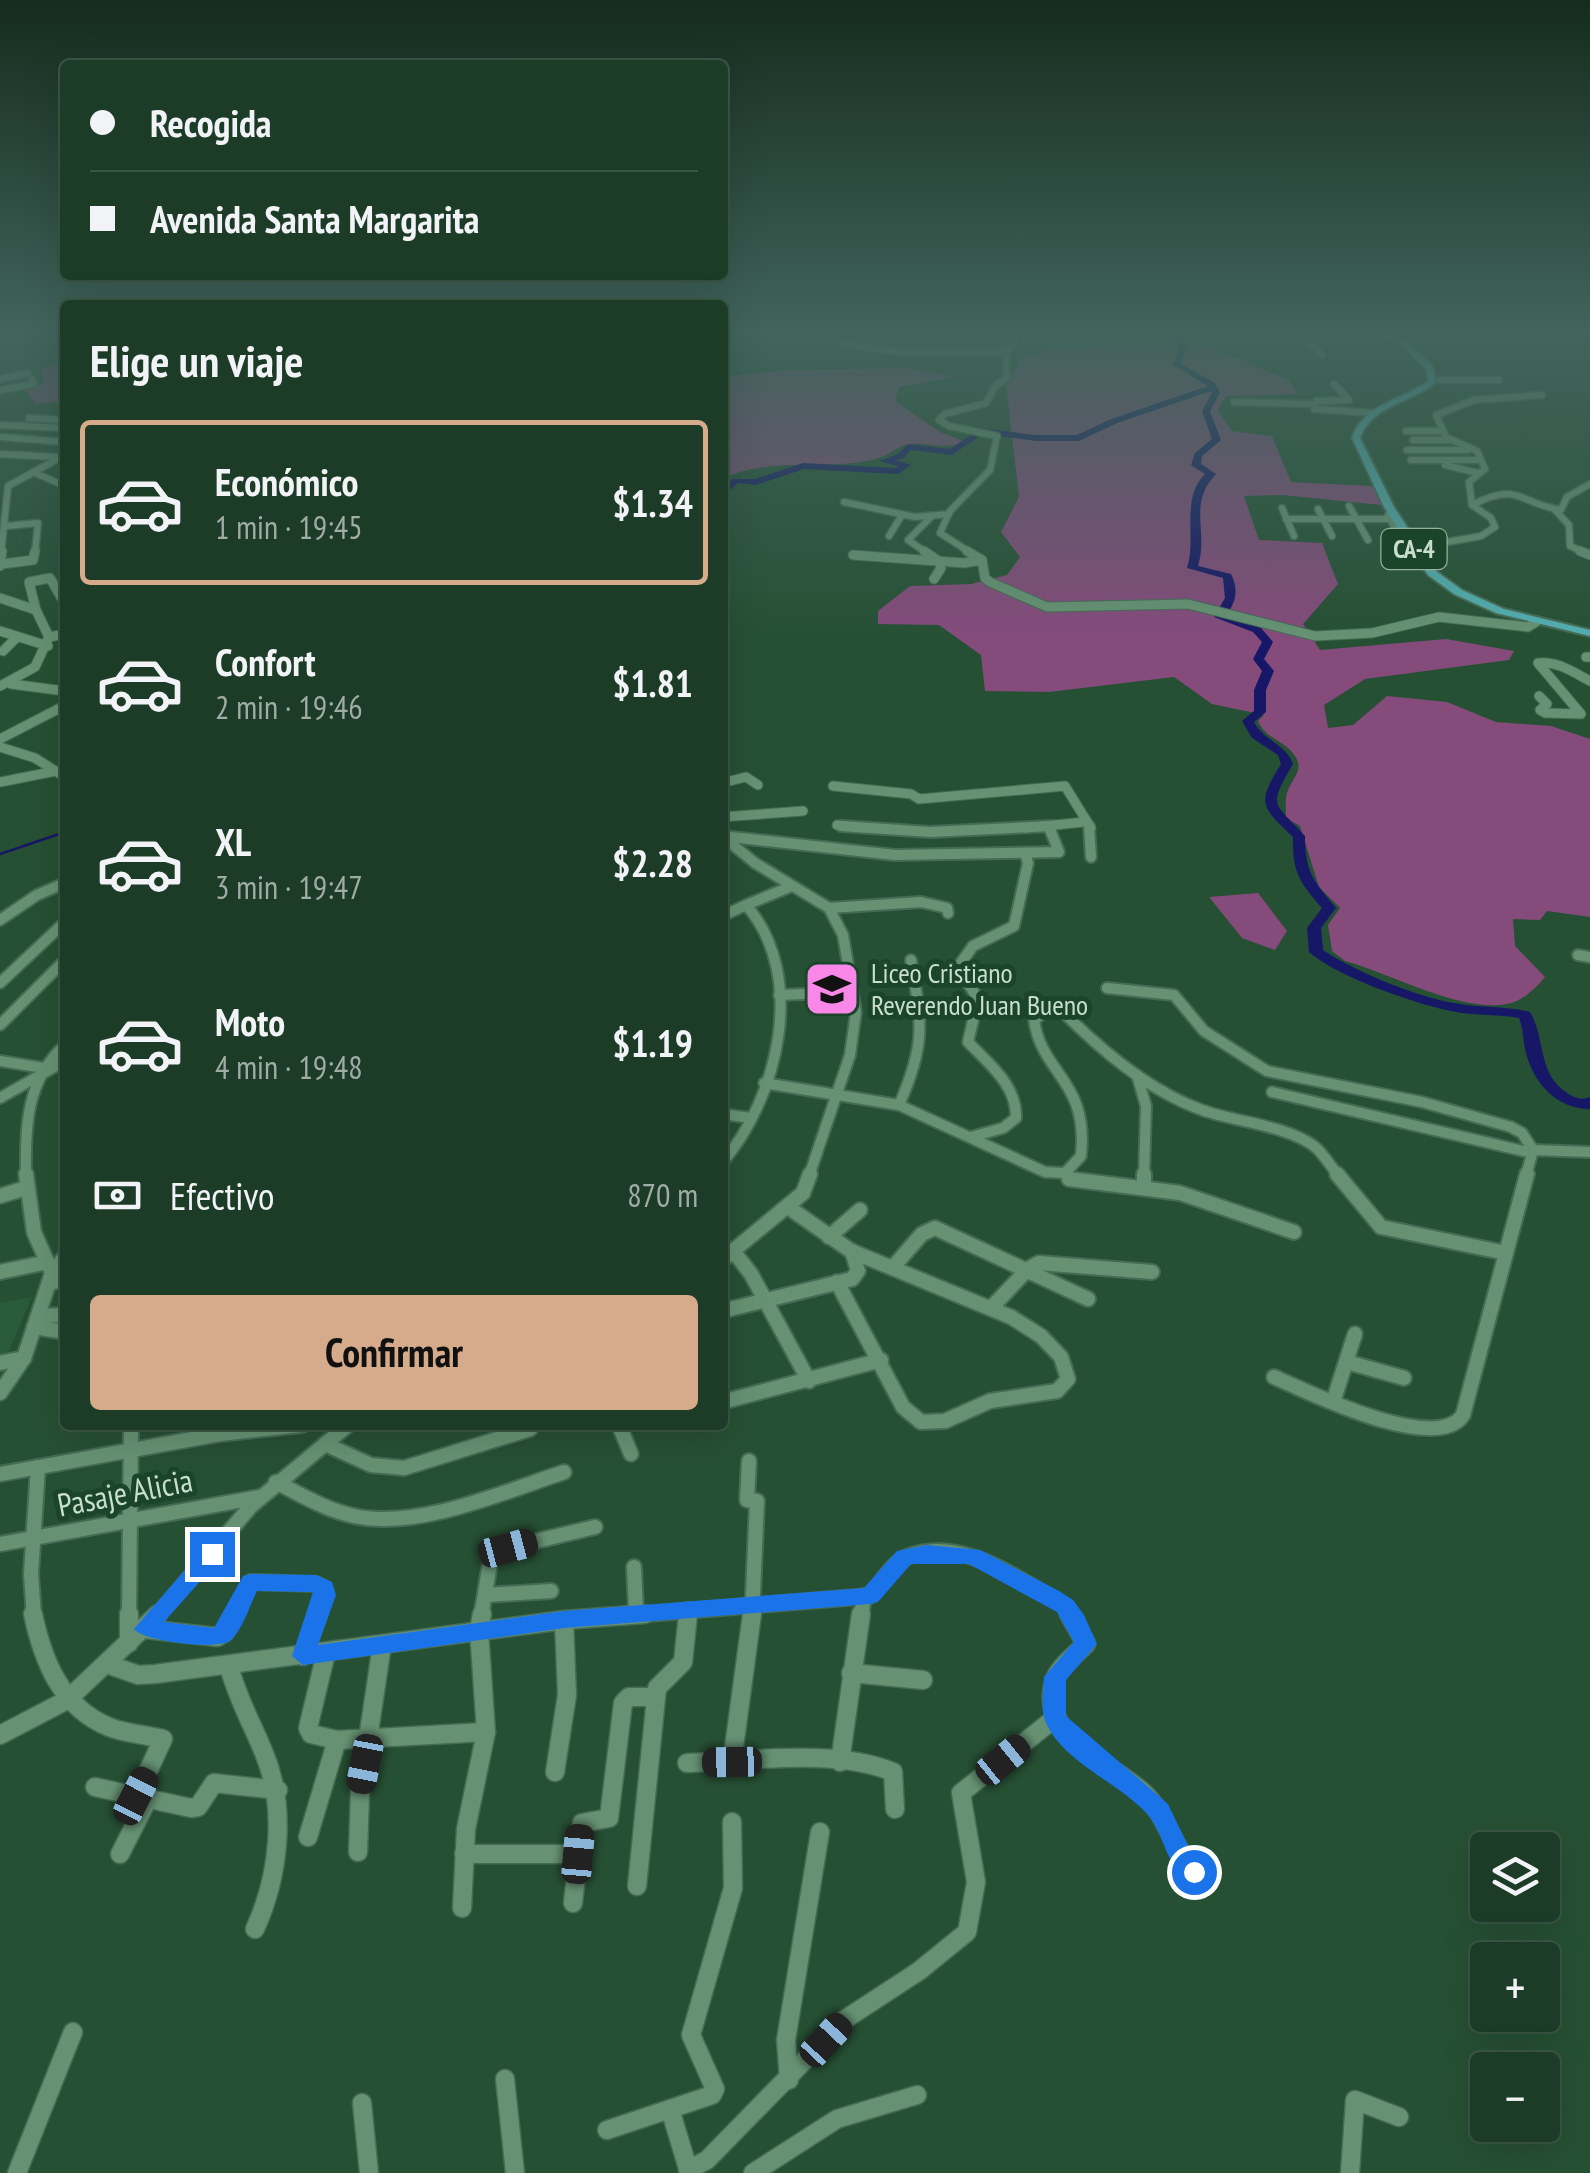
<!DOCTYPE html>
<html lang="es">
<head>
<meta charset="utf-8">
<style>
	:root { --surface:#1c3c27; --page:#294733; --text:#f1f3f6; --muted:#a0ada7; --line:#3a5644; --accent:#d6ab8b }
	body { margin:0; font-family:"PT Sans Narrow",sans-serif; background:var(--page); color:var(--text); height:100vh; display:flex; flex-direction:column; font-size:38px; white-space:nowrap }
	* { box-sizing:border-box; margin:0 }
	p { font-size:32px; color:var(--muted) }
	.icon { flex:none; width:55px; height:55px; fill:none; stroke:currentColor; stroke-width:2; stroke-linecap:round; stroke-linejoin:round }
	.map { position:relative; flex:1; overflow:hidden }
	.sheet { position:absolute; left:60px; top:300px; width:668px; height:1130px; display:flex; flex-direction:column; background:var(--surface); border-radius:10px; box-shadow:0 10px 40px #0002,0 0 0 2px var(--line) }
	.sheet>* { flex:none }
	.guide { position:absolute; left:60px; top:60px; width:668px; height:220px; border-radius:10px; box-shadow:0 10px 40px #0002,0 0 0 2px var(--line); display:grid; align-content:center; height:220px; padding:0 30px; background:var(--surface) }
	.fabs { position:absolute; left:1470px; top:1832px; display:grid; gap:20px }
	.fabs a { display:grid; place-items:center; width:90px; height:90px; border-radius:10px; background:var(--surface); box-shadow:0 10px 40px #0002,0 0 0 2px var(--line); font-size:50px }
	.end { position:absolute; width:45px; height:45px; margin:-22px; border:12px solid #1a73e8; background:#fff; box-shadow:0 0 0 5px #fff }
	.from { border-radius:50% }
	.car { position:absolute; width:30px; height:60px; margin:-30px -15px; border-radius:12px; box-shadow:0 0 8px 2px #0007; background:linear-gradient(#222 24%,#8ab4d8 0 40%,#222 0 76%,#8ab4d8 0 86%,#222 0) }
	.guide b { display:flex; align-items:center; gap:35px; height:95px; font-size:38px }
	.guide b+b { border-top:2px solid var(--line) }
	.guide i { width:25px; height:25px; background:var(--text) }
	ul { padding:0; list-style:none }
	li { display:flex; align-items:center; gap:30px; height:165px; margin:0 20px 15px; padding:0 10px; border:5px solid transparent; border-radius:10px }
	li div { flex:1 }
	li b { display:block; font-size:38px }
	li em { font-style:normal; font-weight:700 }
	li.current { border-color:var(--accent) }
	li>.icon { width:90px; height:90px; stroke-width:1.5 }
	h2 { padding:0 30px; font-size:45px; line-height:120px }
	.pay { display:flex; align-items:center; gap:25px; height:110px; padding:0 30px; font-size:38px }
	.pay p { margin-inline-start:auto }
	.action { display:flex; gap:20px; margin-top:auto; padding:20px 30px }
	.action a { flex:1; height:115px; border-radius:10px; background:var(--accent); color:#111; font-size:40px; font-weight:700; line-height:115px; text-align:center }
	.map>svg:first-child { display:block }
	.built { fill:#2a5c3b }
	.green { fill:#844b7b }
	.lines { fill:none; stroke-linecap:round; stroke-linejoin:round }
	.stream { stroke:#171768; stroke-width:2.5 }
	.river { fill:#171768; fill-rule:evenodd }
	.minor-far4-casing { stroke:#456b54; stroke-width:9 }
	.minor-far3-casing { stroke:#456b54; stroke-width:11 }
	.minor-far2-casing { stroke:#456b54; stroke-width:14 }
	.minor-far1-casing { stroke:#456b54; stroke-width:18 }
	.minor-casing { stroke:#456b54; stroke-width:21 }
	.major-casing { stroke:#456b54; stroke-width:4 }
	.minor-far4 { stroke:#669273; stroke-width:6 }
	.minor-far3 { stroke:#669273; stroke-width:9 }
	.minor-far2 { stroke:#669273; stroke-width:10 }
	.minor-far1 { stroke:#669273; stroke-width:14 }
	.minor { stroke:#669273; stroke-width:18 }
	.major { fill:#53aeb0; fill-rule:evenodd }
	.route { fill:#1a73e8 }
	.labels { text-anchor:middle; stroke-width:10; stroke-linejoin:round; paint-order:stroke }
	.shield { fill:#1b452a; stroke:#94b19c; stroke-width:2.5 }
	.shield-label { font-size:25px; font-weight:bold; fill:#c8dfcd }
	.poi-label { font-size:28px; fill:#c8dfcd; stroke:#1b452a; text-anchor:start }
	.near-street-label { font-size:32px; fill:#c8dfcd; stroke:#1b452a }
</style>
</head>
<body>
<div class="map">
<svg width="1590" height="2173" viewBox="0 0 1590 2173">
	<rect width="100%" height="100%" fill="#265034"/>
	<polygon class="built" points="32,1297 7,1355 0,1359 0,1303"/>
	<g class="green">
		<path d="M1143,335H1197L1203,343L1288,380L1298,394L1226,396L1218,410L1232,431L1272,436L1291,482L1372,486L1382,505L1283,495L1244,496L1259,540L1322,543L1338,584L1303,624L1320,650L1446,639L1514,651L1509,660L1365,679L1324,705L1328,728L1353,725L1387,696L1447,702L1496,722L1551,726L1590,739V917L1547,911L1540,920L1513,919L1515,946L1545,977C1535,989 1523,1001 1507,1004C1462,1013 1389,973 1345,961L1332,951L1328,925L1340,908L1319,887L1300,826L1286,818C1286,811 1285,800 1287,793C1292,777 1309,768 1289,749C1277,738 1265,737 1258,721L1264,715L1212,704L1174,677L1049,692L985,691L981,655L939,625L878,624V611L910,586L971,584L1007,575L1020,557L1001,532L1019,497L1006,384L1022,358L1056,347L1112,345Z"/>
		<polygon points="65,361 65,401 36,404 24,389 44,383 41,368"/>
		<path d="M908,368L953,377L899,387L895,401L940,432L965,442C943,451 926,440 905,445C897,447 891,453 884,456C838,474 771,454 723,479V377L787,370Z"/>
		<polygon points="1258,893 1287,931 1275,950 1242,938 1209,897"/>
	</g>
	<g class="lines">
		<polyline class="stream" points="0,854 65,832"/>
		<path class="river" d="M1176,335H1184L1187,348L1181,364L1215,383L1220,393L1210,411L1221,440L1202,456L1201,464L1216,474C1187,505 1209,530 1198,566L1231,574C1239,590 1236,602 1226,616L1261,628L1273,642L1264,659L1274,671L1266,690V712L1254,722C1264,741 1286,744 1293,764C1267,809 1274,801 1305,836C1305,873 1314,881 1336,908L1321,928L1323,950C1356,972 1421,999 1460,1004C1484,1008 1507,1006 1530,1012C1546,1039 1537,1073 1567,1093C1576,1099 1581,1100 1590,1097V1109C1556,1109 1532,1082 1525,1049C1523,1038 1523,1028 1519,1018C1498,1014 1477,1016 1456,1012C1418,1005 1337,977 1309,952L1307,928L1322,908C1300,883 1292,872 1293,837C1260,806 1257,803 1281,764L1278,755L1252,738L1242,721L1254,711V690L1262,671L1253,659L1262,642L1253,632L1214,617L1225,598L1223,578L1187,568C1197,537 1180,499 1205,474L1191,465L1195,453L1212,439L1202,411L1212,393L1211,391L1117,423L1079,441H1036L983,434L952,455L910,450L904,458L896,460L911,465L898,474L804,469L756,485L738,483L722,497V487L732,479H755L803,463L896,468L898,466L879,461L898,454L908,444L950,449L981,428L1036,435H1077L1111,419L1208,386L1173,365L1179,348Z"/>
		<g class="minor-far4-casing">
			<g id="minor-far4">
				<path d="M821,335C868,357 953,353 1006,351"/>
				<polyline points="1302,335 1322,355"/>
				<polyline points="1385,335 1399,340"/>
				<polyline points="0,379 28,373"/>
				<polyline points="1440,380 1499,380"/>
				<polyline points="1334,384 1349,400 1316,401 1314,409 1374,413"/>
				<polyline points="0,390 34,384 32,379"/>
				<polyline points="1234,402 1312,404"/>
				<polyline points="29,418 65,420"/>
				<polyline points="0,425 65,428"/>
				<polyline points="1406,431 1442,431"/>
				<polyline points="0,437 65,442"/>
				<polyline points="1413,440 1453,440"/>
				<polyline points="1407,450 1468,450"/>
				<polyline points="0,454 57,457"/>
				<polyline points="1411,460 1481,460"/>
				<polyline points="1445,465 1478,473"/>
				<polyline points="33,472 65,486"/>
				<polyline points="844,502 915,517 949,514"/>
				<path d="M1472,505C1520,481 1517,503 1561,510L1567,497L1590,484"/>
				<polyline points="1349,506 1368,540"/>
				<polyline points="1282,508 1294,536"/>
				<polyline points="1318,509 1332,536"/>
				<polyline points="1555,510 1569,525 1570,546 1586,553"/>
				<polyline points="1388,515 1400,538 1409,541"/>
				<polyline points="1286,519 1389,519"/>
				<polyline points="6,526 38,523 35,553"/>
				<polyline points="889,536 902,515"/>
				<polyline points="1419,547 1481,536 1495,527 1491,518 1472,505 1469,482 1485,469 1477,451 1446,437 1436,415 1474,400 1542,395"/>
				<polyline points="1,553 8,486 65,455"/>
				<polyline points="927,553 908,540 932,516"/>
				<polyline points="971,553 940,533 950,511 990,470 997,436 949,426 939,420 945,414 986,403 995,387 1007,377 1006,351 1012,346 1014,335"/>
			</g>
		</g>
		<g class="minor-far3-casing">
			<g id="minor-far3">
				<polyline points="924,551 939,561 941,568 934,579"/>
				<polyline points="967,551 982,560"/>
				<polyline points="1580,551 1590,555"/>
				<polyline points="853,555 964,563 982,560"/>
				<polyline points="982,560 985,578 990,582 1047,607 1188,604 1315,636 1372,633 1439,617 1528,627 1536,622"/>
				<polyline points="2,564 33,560 35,551"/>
				<polyline points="0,566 2,551"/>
				<polyline points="0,598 36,610 49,637 35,667 0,686"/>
				<polyline points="36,610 29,582 50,578 65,604"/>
				<polyline points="0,631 48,646"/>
				<polyline points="49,637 65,634"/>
				<polyline points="3,651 16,638"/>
				<polyline points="1586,657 1590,657"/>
				<polyline points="11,684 57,690"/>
				<path d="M1539,696L1547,704L1540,710L1545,713L1581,714L1538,663C1558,661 1573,672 1590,681"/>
				<polyline points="0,739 60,708"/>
				<polyline points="0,747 35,758 65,777"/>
				<polyline points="0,782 56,771"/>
				<polyline points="722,783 746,777 758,785"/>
				<polyline points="833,786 911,794 919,799 1065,786 1091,828"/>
				<polyline points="722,817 803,811"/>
				<polyline points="837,825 862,828"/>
				<polyline points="1025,828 1084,822"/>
			</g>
		</g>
		<g class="minor-far2-casing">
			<g id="minor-far2">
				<polyline points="841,826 930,832 1052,826"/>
				<polyline points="1089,826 1091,857"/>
				<polyline points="722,836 755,863 829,908 843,935 856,1012 850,1055 809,1176"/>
				<polyline points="722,836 895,855 1059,852 1049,827"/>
				<polyline points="746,905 792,886"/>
				<polyline points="829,908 921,902 947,908 948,913"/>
				<path d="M722,916L746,905C808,976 778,1098 722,1163"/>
				<polyline points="0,920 37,895 65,883"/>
				<polyline points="1578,955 1590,957"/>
				<polyline points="0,983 65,922"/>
				<polyline points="1107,988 1174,995 1204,1031 1267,1071 1422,1102 1511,1127 1522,1133 1533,1150 1526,1176"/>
				<polyline points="779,995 853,992"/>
				<polyline points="0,1025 65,960"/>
				<polyline points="0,1061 44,1068"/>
				<polyline points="1137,1075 1146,1106 1144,1176"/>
				<path d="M764,1083L899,1105L1045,1172L1065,1173L1081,1156C1089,1080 1042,1075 1034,1020L1046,1011L1063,1012C1102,1051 1149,1091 1202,1110C1235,1122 1285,1125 1314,1146C1323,1153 1331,1167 1339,1176"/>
				<polyline points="1272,1092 1532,1153"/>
				<polyline points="0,1098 65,1061"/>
				<path d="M899,1105C926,1044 922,1024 911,960"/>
				<polyline points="722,1114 751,1118"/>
				<path d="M971,1137L1003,1128L1016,1118C1017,1085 989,1064 968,1042L978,999L958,967L973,946L1014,926L1028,863L1025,853"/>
				<polyline points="1533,1150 1590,1152"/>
				<path d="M26,1176C25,1127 26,1080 65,1045"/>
			</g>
		</g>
		<g class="minor-far1-casing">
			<g id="minor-far1">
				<polyline points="26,1174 34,1232 52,1273"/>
				<polyline points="1337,1174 1381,1227 1506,1253"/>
				<polyline points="1069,1179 1180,1193 1294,1232"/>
				<polyline points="1144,1188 1144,1174"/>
				<polyline points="0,1196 26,1188"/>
				<polyline points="788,1207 851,1251 1011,1317 1041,1336 1061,1357 1068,1379 1057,1391 990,1401 945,1421 921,1422 903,1407 837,1282"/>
				<polyline points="829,1237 860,1210"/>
				<polyline points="734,1252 751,1274 809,1381"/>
				<polyline points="722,1260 803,1193 810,1174"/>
				<polyline points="894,1266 922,1234 935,1228 1088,1299"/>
				<polyline points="0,1272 43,1263"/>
				<polyline points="50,1282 65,1281"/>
				<polyline points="992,1307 1028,1269 1039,1263 1152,1272"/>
				<polyline points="722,1311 852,1279 858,1271 852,1251"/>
				<polyline points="38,1316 65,1315"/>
				<polyline points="34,1327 65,1332"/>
				<polyline points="1347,1362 1404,1378"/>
				<polyline points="0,1363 24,1358"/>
				<path d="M1274,1377C1310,1393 1436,1455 1463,1415L1527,1174"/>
				<polyline points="0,1393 24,1358 52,1273 65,1257"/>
				<polyline points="722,1402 881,1360"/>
				<polyline points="1333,1402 1355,1334"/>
				<polyline points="619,1425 631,1454"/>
				<polyline points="325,1444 371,1465 404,1468 530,1429"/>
				<polyline points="749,1461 747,1500 757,1501 752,1617"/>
				<polyline points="0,1474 220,1434 302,1425"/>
				<path d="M276,1482C301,1495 326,1510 354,1516C417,1530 504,1492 564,1472"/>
				<polyline points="0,1544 260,1497"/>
				<polyline points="634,1567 636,1612"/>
				<polyline points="486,1595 551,1591"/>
				<polyline points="34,1617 31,1574 38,1467"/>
				<polyline points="129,1617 131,1425"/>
				<polyline points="156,1617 251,1506 348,1425"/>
				<polyline points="233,1617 251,1582 316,1584 324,1588 317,1617"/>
				<polyline points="481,1617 491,1557 507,1548 595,1527"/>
				<path d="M611,1617L870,1596C880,1585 893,1562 907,1557C961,1534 1020,1581 1065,1606L1071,1617"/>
				<polyline points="687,1617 688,1610"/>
				<polyline points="861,1617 864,1596"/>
			</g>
		</g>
		<g class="minor-casing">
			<g id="minor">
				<path d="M33,1614C43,1661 61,1707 109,1727C126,1734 145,1734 163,1739L136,1797"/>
				<path d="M1069,1614L1086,1644C1077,1653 1059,1667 1055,1679C1035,1737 1113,1763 1145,1794C1166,1815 1172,1847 1195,1872"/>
				<polyline points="145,1629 217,1637 225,1632 234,1614"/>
				<polyline points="129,1643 129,1614"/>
				<polyline points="326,1653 308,1728 311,1734 337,1740 486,1732"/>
				<polyline points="303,1656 318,1614"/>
				<polyline points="107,1664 138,1675 155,1674 564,1620 645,1614"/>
				<path d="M229,1666C237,1698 252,1723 264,1753C287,1808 279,1876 255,1929"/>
				<polyline points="851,1673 923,1680"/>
				<polyline points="0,1735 67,1700 158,1614"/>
				<polyline points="732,1762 752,1614"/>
				<polyline points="840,1762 861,1614"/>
				<path d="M687,1763C748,1761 837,1748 893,1772L895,1809"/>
				<polyline points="555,1772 567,1695 564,1620"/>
				<polyline points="95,1787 191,1808 198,1807 214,1783 278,1790"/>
				<polyline points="308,1837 337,1740"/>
				<polyline points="358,1852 360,1792 382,1645"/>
				<polyline points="120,1854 148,1799"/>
				<polyline points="464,1854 578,1854"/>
				<polyline points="637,1886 657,1688 683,1662 688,1614"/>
				<polyline points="573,1903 582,1823 609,1818 623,1703 629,1697 656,1697"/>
				<polyline points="462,1908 466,1829 486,1732 479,1630 482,1614"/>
				<polyline points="505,2079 515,2173"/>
				<polyline points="789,2080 786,2040 820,1832"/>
				<polyline points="362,2103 369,2173"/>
				<polyline points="670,2109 689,2172"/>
				<polyline points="607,2130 712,2095 715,2089 691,2035 733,1888 732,1822"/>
				<polyline points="688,2170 707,2160 844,2020 919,1971 967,1932 976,1882 961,1793 1055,1718"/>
				<polyline points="17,2173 73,2032"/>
				<polyline points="753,2173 837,2119 917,2095"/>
				<polyline points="1350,2173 1355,2100 1399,2117"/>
			</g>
		</g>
		<g class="major-casing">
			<path id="major" d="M1393,335H1401L1433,367L1436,382C1412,403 1372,405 1360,438L1394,507L1436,571L1462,590L1504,609L1590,630V636L1496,613L1454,594L1428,575L1384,507L1352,438C1364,403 1401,401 1428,381L1426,370Z"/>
		</g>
		<use href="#minor-far4" class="minor-far4"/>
		<use href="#minor-far3" class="minor-far3"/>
		<use href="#minor-far2" class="minor-far2"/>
		<use href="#minor-far1" class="minor-far1"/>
		<use href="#minor" class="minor"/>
		<use href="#major" class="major"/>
	</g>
	<linearGradient id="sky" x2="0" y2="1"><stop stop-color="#152c1d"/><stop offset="0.52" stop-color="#41645c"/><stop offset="1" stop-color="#41645c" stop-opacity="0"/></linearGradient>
	<rect width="1590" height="639" fill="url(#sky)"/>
	<path class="route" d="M927,1545L980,1550L1059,1591L1073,1600L1084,1615L1097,1644L1066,1680V1716L1168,1804L1188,1846L1207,1872L1203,1880L1194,1883C1166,1872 1166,1836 1148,1815C1119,1782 1065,1764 1046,1723C1040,1710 1044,1690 1044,1677L1074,1642L1057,1612L969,1564H911L878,1602L870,1604L564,1628L303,1665L292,1656L313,1592L257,1591C250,1605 243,1629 231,1640C219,1651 142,1641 134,1629L204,1548H219L222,1554L219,1560L164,1622L214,1628L243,1576L251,1574L316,1575L332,1582L336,1595L318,1645L564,1611L864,1588L897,1551Z"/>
	<defs>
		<g id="school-square" transform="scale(2.875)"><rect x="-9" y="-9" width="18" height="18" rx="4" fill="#f987e8" stroke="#1b452a"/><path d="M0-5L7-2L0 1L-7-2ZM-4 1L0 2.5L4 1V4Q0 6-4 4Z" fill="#111"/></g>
	</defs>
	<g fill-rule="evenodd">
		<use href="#school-square" x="832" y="989"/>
	</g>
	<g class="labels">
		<rect class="shield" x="1381.5" y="529" width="65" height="40" rx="8"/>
		<g class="shield-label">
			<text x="1414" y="558">CA-4</text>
		</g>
		<g class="poi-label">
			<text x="871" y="983">Liceo Cristiano<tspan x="871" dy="32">Reverendo Juan Bueno</tspan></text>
		</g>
		<g class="near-street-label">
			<text transform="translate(125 1493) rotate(-11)" y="11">Pasaje Alicia</text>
		</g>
	</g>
</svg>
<div class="fabs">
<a><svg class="icon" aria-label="layers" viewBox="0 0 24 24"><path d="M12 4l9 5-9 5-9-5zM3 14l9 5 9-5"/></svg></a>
<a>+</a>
<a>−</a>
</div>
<i class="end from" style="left:1194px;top:1872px"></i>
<i class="end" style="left:212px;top:1554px"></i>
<i class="car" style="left:508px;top:1548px;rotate:75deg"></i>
<i class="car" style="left:1003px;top:1760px;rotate:51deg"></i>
<i class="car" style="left:732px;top:1762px;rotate:269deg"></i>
<i class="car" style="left:365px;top:1764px;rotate:191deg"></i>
<i class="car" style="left:136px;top:1796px;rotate:27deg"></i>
<i class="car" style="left:578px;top:1854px;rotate:5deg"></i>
<i class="car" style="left:826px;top:2040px;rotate:43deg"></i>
<div class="guide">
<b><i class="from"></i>Recogida</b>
<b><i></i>Avenida Santa Margarita</b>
</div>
<section class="sheet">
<h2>Elige un viaje</h2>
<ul>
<li class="current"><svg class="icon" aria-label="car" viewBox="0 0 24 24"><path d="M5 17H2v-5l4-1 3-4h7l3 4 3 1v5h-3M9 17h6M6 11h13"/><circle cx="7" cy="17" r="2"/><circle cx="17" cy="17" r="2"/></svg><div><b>Económico</b><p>1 min · 19:45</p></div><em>$1.34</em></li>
<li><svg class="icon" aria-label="car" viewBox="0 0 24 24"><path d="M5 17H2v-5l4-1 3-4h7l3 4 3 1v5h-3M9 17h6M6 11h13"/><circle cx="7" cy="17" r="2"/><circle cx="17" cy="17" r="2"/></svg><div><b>Confort</b><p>2 min · 19:46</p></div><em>$1.81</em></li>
<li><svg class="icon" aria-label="car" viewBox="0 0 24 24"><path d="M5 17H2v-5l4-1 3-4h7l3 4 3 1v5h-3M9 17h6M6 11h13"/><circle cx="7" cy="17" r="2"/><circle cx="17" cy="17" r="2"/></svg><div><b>XL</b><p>3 min · 19:47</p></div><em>$2.28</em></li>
<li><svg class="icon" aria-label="car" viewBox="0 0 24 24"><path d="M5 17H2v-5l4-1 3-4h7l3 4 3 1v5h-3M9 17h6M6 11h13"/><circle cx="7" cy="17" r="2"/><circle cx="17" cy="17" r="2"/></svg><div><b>Moto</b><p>4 min · 19:48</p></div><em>$1.19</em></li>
</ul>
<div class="pay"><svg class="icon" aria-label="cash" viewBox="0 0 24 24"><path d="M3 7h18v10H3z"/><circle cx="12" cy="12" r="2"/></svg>Efectivo<p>870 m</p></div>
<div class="action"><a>Confirmar</a></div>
</section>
</div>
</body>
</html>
